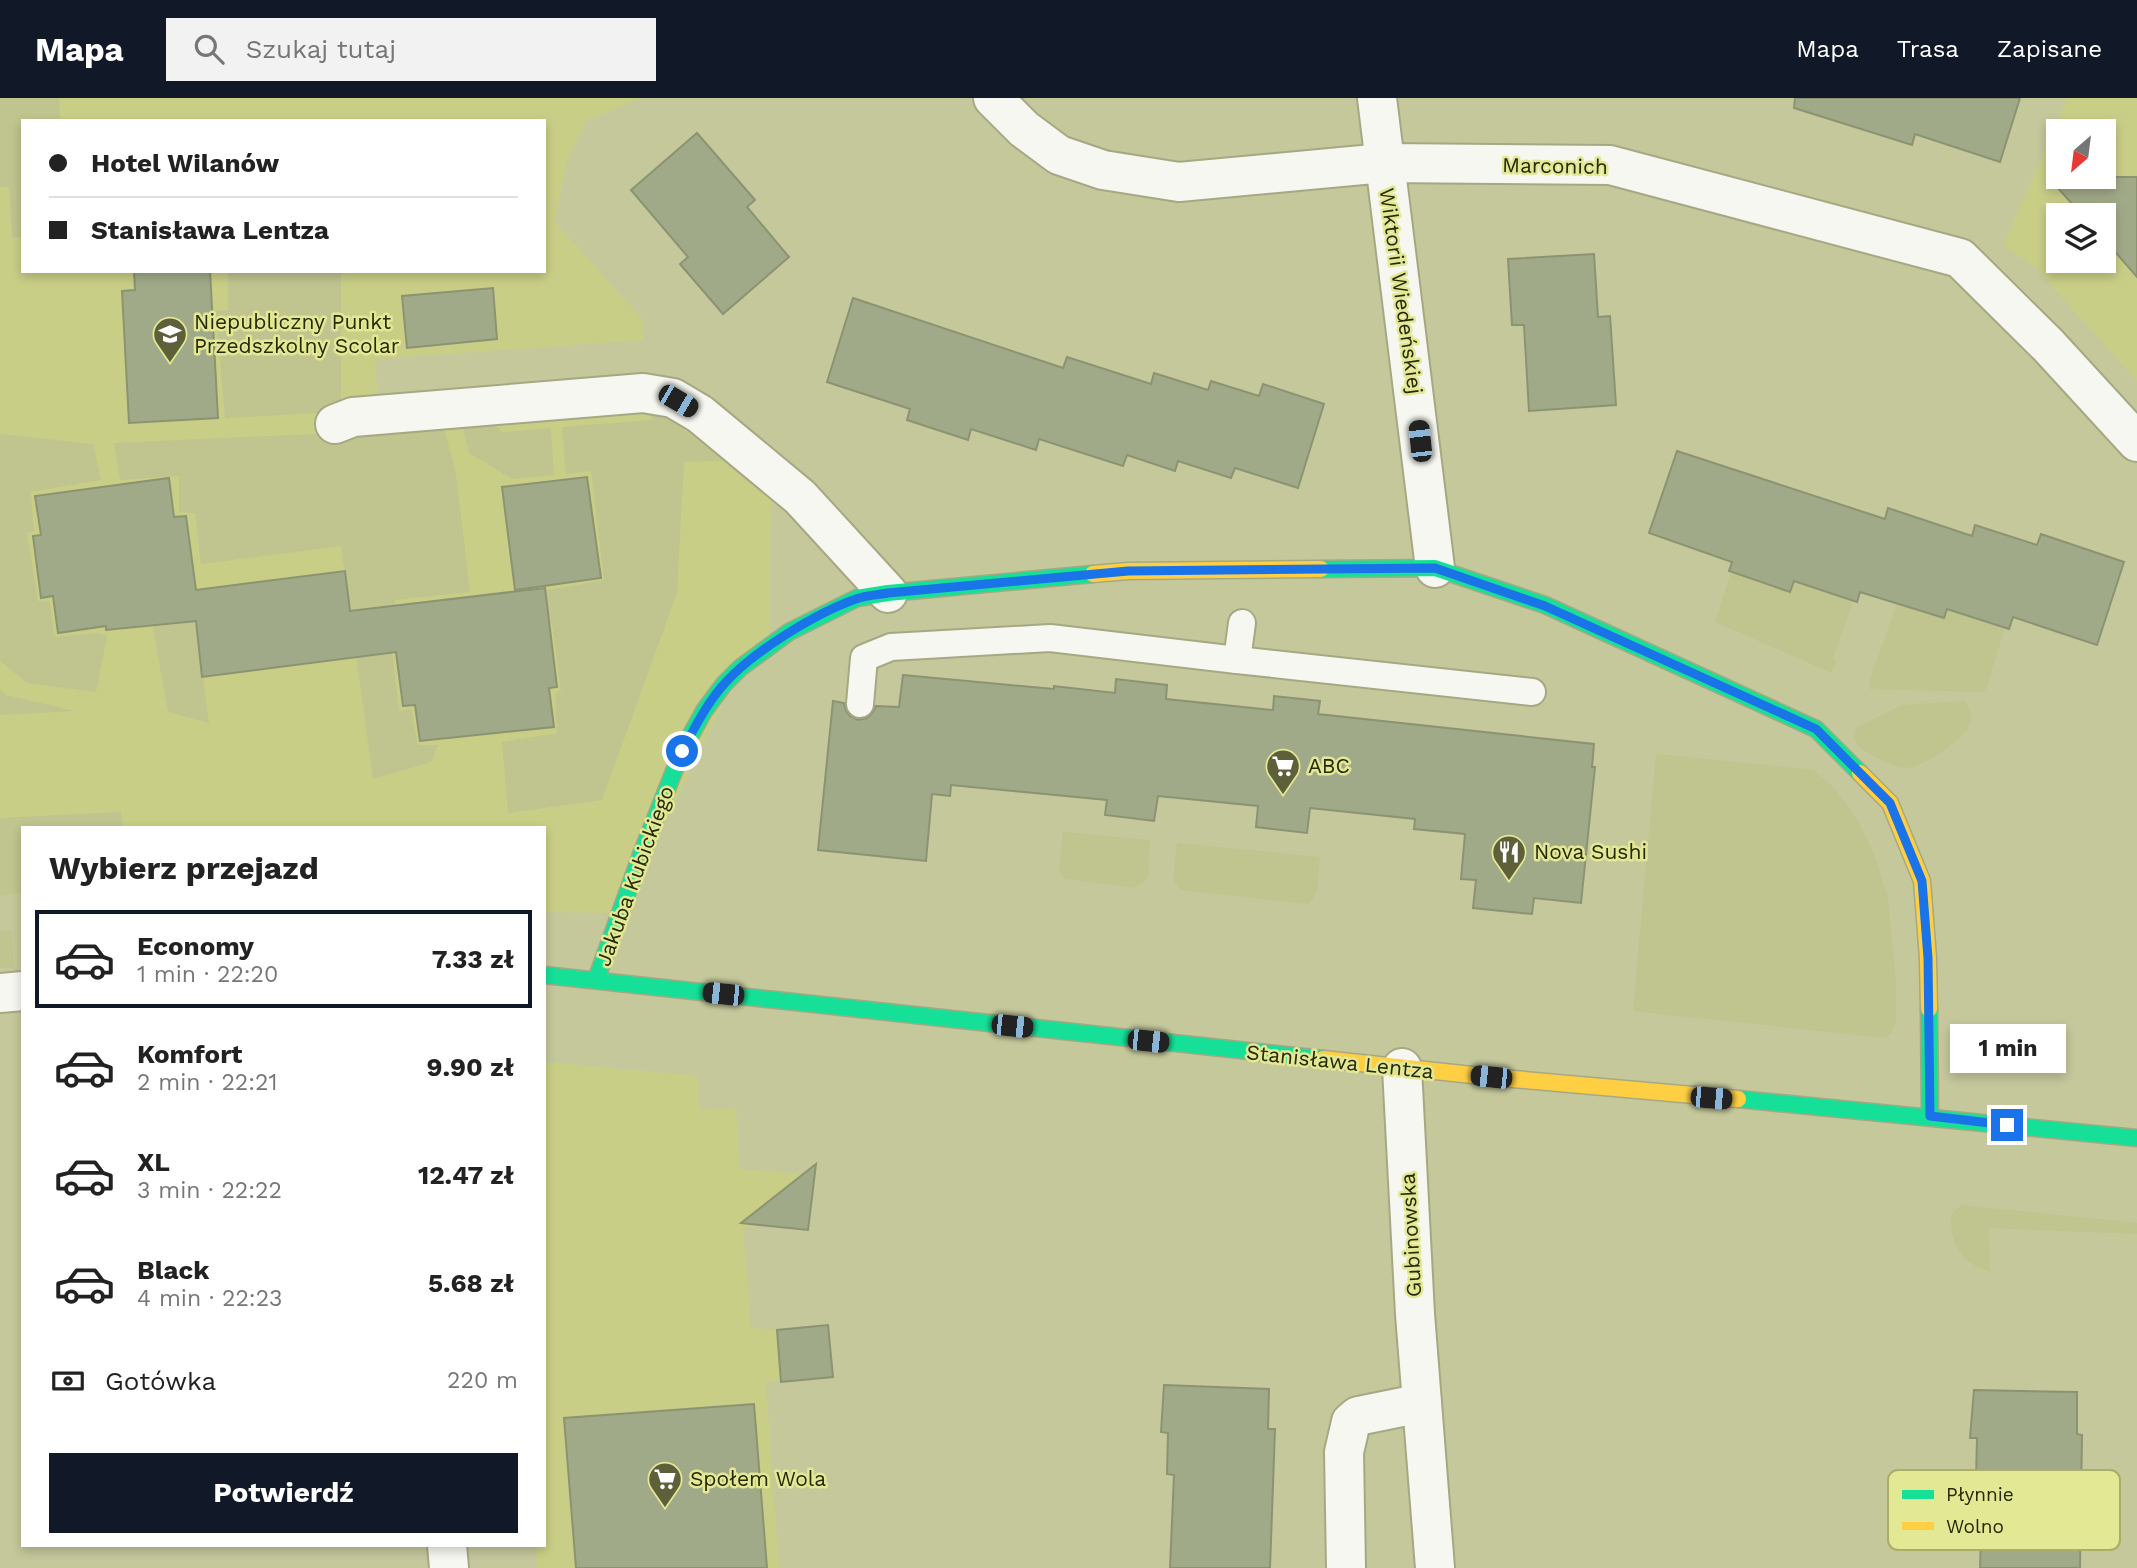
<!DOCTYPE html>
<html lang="pl">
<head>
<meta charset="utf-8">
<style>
	:root { --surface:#fff; --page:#f2f2f2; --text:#222; --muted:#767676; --line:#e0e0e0; --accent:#111827 }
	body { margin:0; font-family:"Work Sans",sans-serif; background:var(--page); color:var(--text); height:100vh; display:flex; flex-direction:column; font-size:26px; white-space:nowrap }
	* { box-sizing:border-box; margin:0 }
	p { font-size:23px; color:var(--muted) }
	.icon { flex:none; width:38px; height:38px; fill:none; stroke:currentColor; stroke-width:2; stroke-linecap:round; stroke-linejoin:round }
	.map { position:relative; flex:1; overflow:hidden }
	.side { position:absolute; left:21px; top:728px; width:525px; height:721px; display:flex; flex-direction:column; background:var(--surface); border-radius:0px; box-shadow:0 4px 10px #0003 }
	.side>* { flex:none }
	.hud { position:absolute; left:21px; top:21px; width:525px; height:154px; border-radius:0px; box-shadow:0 4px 10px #0003; display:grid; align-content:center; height:154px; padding:0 28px; background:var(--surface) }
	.needle { width:46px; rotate:208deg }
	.controls { position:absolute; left:2046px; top:21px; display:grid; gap:14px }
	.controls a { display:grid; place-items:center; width:70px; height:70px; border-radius:0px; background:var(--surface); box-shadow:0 4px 10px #0003; font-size:35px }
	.end { position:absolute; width:32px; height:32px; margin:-16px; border:9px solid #1a73e8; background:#fff; box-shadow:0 0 0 4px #fff }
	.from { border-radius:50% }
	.bubble { position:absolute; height:49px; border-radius:0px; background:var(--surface); box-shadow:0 4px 10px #0003; font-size:23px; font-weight:700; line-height:49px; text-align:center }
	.car { position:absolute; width:21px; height:42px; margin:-21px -10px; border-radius:9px; box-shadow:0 0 5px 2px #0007; background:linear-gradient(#222 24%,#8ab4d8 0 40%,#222 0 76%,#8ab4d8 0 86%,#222 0) }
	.hud b { display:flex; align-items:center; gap:24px; height:66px; font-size:26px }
	.hud b+b { border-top:2px solid var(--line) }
	.hud i { width:18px; height:18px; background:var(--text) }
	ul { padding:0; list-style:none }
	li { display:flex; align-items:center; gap:21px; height:98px; margin:0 14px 10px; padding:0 14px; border:4px solid transparent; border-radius:0px }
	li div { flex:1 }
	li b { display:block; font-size:26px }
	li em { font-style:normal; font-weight:700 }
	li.selected { border-color:var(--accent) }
	li>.icon { width:63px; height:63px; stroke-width:1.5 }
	h2 { padding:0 28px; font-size:32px; line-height:84px }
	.pay { display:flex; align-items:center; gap:18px; height:77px; padding:0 28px; font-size:26px }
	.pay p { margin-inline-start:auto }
	.action { display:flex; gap:14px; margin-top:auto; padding:14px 28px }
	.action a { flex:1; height:80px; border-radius:0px; background:var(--accent); color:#fff; font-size:28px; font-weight:700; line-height:80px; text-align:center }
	header { display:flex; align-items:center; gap:42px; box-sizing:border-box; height:98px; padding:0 35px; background:var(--accent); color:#fff }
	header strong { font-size:33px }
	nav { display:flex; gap:38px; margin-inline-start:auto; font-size:24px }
	.search { width:490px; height:63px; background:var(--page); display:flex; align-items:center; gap:18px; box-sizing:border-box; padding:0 24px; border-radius:0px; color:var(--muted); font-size:26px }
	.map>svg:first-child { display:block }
	.built { fill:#c9ce87; fill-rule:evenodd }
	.green { fill:#c0c48e }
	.building { fill:#a1aa88; stroke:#8b9371; stroke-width:2 }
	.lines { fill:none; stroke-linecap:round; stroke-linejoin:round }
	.lane-casing { stroke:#a6a884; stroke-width:30 }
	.street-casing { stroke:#a6a884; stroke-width:42 }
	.fast-casing { stroke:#a6a884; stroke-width:19 }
	.slow-casing { stroke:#a6a884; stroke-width:19 }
	.lane { stroke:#f6f7f0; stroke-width:26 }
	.street { stroke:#f6f7f0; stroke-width:38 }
	.fast { stroke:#16e098; stroke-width:16 }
	.slow { stroke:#ffcf43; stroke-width:16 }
	.route { stroke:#1a73e8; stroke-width:9 }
	.labels { text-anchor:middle; stroke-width:5; stroke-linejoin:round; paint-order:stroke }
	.street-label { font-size:21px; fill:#262804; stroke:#e2e894 }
	.poi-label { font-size:21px; fill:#262804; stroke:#e2e894; text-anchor:start }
	.key { fill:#e2e894; stroke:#aaae69; stroke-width:2 }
	.key-label { font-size:19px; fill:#262804 }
</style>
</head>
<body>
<header>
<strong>Mapa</strong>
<div class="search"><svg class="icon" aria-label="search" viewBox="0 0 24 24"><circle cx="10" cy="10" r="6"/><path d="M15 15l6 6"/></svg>Szukaj tutaj</div>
<nav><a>Mapa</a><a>Trasa</a><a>Zapisane</a></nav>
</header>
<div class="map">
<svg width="2137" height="1470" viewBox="0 0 2137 1470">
	<rect width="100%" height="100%" fill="#c5c89b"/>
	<g class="built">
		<path d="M0,0H641L586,23L566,66L555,124L643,222L644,242L375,261L380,332L652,306L771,400L769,549L740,570L621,815L544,814V730H23V795L0,797ZM23,23H544V173H23Z"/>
		<path d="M2067,0H2137V283L2034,168L2003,148ZM2058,33H2104V79H2058ZM2058,117H2104V163H2058Z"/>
		<polygon points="544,964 698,978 699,1012 736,1010 740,1071 811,1077 813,1089 808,1132 767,1127 743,1131 751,1230 777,1232 828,1227 833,1279 766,1285 779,1470 537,1470 535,1447 544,1447"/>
	</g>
	<g class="green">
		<polygon points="0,0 59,0 60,23 23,23 23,139 12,139 9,89 0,89"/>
		<polygon points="228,173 341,173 341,314 225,320 216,213 228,212"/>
		<polygon points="652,306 723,363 684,364 677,495 602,702 508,715 502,644 557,635 555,595 561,592 552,525 540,525 537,494 604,482 591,373 566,376 562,329 651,322"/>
		<polygon points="489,321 503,334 551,330 554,377 512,381 469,355 462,326"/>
		<polygon points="443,326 456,376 470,494 395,502 398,542 391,545 399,613 411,611 418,647 438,647 431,664 373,681 341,448 201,466 195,415 179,414 179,378 120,382 114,345 358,334"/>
		<polygon points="0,336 93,346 101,382 31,394 34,433 27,435 38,503 50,504 54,539 98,535 107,538 96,594 27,585 0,563"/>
		<polygon points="1731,474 1790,494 1794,483 1853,503 1833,561 1837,563 1832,575 1715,524"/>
		<polygon points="1897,505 1944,520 1947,511 2005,529 1986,591 1981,594 1869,591 1870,582"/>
		<polygon points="195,520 209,625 168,614 152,524"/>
		<polygon points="0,591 6,597 75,613 0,617"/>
		<path d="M1964,603C1969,610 1972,615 1971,623C1969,638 1928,665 1913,669C1900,672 1889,666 1878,660C1866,654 1860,651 1854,640L1857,629L1902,607Z"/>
		<polygon points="1656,656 1814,672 1836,692 1858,723 1875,758 1888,801 1896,884 1896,924 1891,935 1885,940 1633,913"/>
		<polygon points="121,714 123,730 23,730 23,795 0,797 0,720"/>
		<polygon points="1063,734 1150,742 1148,778 1142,786 1132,789 1065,781 1059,772"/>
		<path d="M1177,745L1320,759C1318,774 1321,798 1308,806L1180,792L1173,782Z"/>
		<polygon points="11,832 14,870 0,870 0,833"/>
		<path d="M1961,1107L2137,1125V1136L1989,1130L1990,1173C1961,1166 1948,1143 1952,1115Z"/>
	</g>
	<g class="building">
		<polygon points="1795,0 2020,0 2000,64 1915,36 1912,47 1794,10"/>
		<polygon points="697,35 755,102 747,109 789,159 723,216 680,166 688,159 631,92"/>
		<polygon points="2048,79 2137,79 2137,179 2104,141 2104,117 2082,117"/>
		<polygon points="1594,156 1598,219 1610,218 1616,307 1529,313 1524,227 1512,227 1508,161"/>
		<polygon points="134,173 210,173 218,320 129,325 122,193 135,192"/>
		<polygon points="493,190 497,241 407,250 402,198"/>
		<polygon points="853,200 1063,270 1067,259 1151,286 1154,275 1208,292 1211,283 1259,298 1263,286 1324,306 1298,390 1235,370 1231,380 1178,363 1175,373 1127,357 1123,368 1039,341 1036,352 971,331 968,342 907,322 910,311 827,284"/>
		<polygon points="1677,353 1885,421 1888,410 1972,438 1975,427 2037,447 2041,436 2124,464 2097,547 2013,519 2009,531 1947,511 1944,520 1860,494 1857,504 1794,483 1790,494 1729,473 1732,464 1649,435"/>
		<polygon points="587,379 601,480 515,492 502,389"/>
		<polygon points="169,380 174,419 186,418 196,492 345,473 350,513 545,490 557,589 549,590 554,629 420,643 415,607 403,608 396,554 202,579 196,523 106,532 106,528 58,535 53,498 41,500 33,438 41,437 35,398"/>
		<polygon points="903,577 1054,591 1054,588 1115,595 1116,581 1167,587 1166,601 1273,612 1274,598 1320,603 1318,616 1594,646 1592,669 1595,669 1581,805 1534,800 1532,816 1473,810 1476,782 1461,781 1465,736 1414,731 1415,721 1310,710 1307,735 1256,729 1258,708 1158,698 1154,723 1105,717 1107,702 951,687 950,698 932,696 926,763 818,752 833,603 844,605 846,613 850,618 858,622 867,620 873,614 876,608 899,609"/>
		<polygon points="816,1066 808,1132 741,1125"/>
		<polygon points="828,1227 833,1279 781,1284 777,1232"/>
		<polygon points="1164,1287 1269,1291 1268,1331 1275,1331 1270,1470 1170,1470 1174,1377 1167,1376 1168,1335 1161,1334"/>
		<polygon points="1974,1292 2077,1294 2077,1336 2082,1337 2080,1470 1980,1470 1983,1381 1976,1381 1977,1340 1970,1340"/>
		<polygon points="754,1306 767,1470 576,1470 564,1320"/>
	</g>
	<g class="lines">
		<g class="lane-casing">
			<g id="lane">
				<polyline points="1237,562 1532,594"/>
				<polyline points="860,606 864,560 891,549 1050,540 1237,562 1242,525"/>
			</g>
		</g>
		<g class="street-casing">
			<g id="street">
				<polyline points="993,0 1024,31 1059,57 1103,72 1179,84 1384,65 1610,67 1960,160 2048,247 2137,344"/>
				<polyline points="1377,0 1435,470"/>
				<polyline points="335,326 353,319 643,295 673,300 700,316 800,399 888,495"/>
				<polyline points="0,895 23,893"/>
				<polyline points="1402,970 1415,1216 1435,1470"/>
				<polyline points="447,1447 449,1470"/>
				<polyline points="1346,1470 1344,1354 1351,1324 1358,1318 1422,1305"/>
			</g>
		</g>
		<g class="fast-casing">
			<g id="fast">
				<polyline points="1321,471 1435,470 1545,507 1816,631 1860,675"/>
				<polyline points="544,877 1323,961"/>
				<polyline points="596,882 642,754 682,653 704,613 724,586 740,570 789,534 857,500 888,495 1093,476"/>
				<polyline points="1929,911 1930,1018"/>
				<polyline points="1738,1001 2137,1040"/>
			</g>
		</g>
		<g class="slow-casing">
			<g id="slow">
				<polyline points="1093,476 1128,473 1321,471"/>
				<polyline points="1860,675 1890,705 1922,783 1928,860 1929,911"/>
				<polyline points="1323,961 1491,979 1738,1001"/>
			</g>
		</g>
		<use href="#lane" class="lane"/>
		<use href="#street" class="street"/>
		<use href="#fast" class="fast"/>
		<use href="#slow" class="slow"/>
	</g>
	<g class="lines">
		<path class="route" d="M682,653C695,629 707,605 725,585C754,553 816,515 856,501C866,497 878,497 888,495L1128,473L1435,470L1545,508L1816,631L1890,705L1922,783L1928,860L1930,1018L2007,1027"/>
	</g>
	<defs>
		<g id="school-pin" transform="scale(1.75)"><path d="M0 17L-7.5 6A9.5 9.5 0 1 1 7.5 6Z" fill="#5e6039" stroke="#e2e894"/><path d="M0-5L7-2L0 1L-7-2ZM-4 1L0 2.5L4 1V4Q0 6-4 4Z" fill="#fff"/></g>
		<g id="supermarket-pin" transform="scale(1.75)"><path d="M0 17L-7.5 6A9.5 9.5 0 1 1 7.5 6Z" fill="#5e6039" stroke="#e2e894"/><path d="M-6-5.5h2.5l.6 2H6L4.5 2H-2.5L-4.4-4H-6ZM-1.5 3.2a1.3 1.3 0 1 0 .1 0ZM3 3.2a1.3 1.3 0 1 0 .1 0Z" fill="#fff"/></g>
		<g id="restaurant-pin" transform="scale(1.75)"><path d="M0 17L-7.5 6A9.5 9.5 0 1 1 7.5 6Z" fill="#5e6039" stroke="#e2e894"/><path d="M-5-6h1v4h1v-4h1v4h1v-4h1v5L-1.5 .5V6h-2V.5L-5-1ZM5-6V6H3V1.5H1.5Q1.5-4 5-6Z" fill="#fff"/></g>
	</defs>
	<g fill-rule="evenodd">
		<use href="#school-pin" x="170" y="236"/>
		<use href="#supermarket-pin" x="1283" y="668"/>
		<use href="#restaurant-pin" x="1509" y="754"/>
		<use href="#supermarket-pin" x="665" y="1381"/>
	</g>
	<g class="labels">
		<g class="street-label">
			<text transform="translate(1555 68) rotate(1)" y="7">Marconich</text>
			<text transform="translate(1401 193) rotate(82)" y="7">Wiktorii Wiedeńskiej</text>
			<text transform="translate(635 778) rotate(-70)" y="7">Jakuba Kubickiego</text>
			<text transform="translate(1340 964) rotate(6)" y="7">Stanisława Lentza</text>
			<text transform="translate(1411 1137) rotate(-93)" y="7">Gubinowska</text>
		</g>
		<g class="poi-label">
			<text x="194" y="231">Niepubliczny Punkt<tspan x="194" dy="24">Przedszkolny Scolar</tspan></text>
			<text x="1308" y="675">ABC</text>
			<text x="1534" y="761">Nova Sushi</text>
			<text x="690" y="1388">Społem Wola</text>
		</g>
	</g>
	<rect x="1888" y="1372" width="232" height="80" rx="10" class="key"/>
	<rect x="1902" y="1392" width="32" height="9" fill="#16e098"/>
	<rect x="1902" y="1424" width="32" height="8" fill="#ffcf43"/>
	<g class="key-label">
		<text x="1946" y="1403">Płynnie</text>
		<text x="1946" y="1435">Wolno</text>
	</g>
</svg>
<div class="controls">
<a><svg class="needle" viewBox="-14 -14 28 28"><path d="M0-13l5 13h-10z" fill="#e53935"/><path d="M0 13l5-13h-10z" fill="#767676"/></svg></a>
<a><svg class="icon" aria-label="layers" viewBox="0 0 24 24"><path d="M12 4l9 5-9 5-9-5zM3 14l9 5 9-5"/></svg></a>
</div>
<i class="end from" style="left:682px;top:653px"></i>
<i class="end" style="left:2007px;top:1027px"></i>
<div class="bubble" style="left:1950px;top:926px;width:116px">1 min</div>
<i class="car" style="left:678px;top:303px;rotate:120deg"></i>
<i class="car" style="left:1420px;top:343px;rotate:354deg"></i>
<i class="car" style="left:723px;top:896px;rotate:276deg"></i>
<i class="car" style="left:1012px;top:928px;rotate:96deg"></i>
<i class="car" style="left:1148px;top:943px;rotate:96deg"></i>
<i class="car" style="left:1491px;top:979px;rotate:276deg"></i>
<i class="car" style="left:1711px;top:1000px;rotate:95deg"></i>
<div class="hud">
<b><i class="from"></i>Hotel Wilanów</b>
<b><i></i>Stanisława Lentza</b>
</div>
<section class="side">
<h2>Wybierz przejazd</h2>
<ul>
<li class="selected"><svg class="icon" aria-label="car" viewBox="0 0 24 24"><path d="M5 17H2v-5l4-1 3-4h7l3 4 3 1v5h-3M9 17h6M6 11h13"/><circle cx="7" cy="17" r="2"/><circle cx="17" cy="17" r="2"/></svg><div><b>Economy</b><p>1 min · 22:20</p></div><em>7.33 zł</em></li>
<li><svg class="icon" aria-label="car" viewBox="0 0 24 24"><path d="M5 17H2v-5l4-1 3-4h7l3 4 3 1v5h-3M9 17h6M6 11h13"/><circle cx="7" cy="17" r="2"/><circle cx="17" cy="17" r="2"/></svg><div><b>Komfort</b><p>2 min · 22:21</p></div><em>9.90 zł</em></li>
<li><svg class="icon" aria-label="car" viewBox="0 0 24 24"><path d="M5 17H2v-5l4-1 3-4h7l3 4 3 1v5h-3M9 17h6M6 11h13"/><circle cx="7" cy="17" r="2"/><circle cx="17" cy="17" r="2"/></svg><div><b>XL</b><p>3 min · 22:22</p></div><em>12.47 zł</em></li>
<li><svg class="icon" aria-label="car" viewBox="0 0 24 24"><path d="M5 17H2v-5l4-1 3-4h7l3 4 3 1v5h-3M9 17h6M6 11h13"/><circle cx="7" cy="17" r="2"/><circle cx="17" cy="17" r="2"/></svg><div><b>Black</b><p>4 min · 22:23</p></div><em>5.68 zł</em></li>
</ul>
<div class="pay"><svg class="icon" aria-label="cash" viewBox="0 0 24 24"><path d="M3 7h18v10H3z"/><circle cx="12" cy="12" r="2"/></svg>Gotówka<p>220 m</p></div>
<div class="action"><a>Potwierdź</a></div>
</section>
</div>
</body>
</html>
